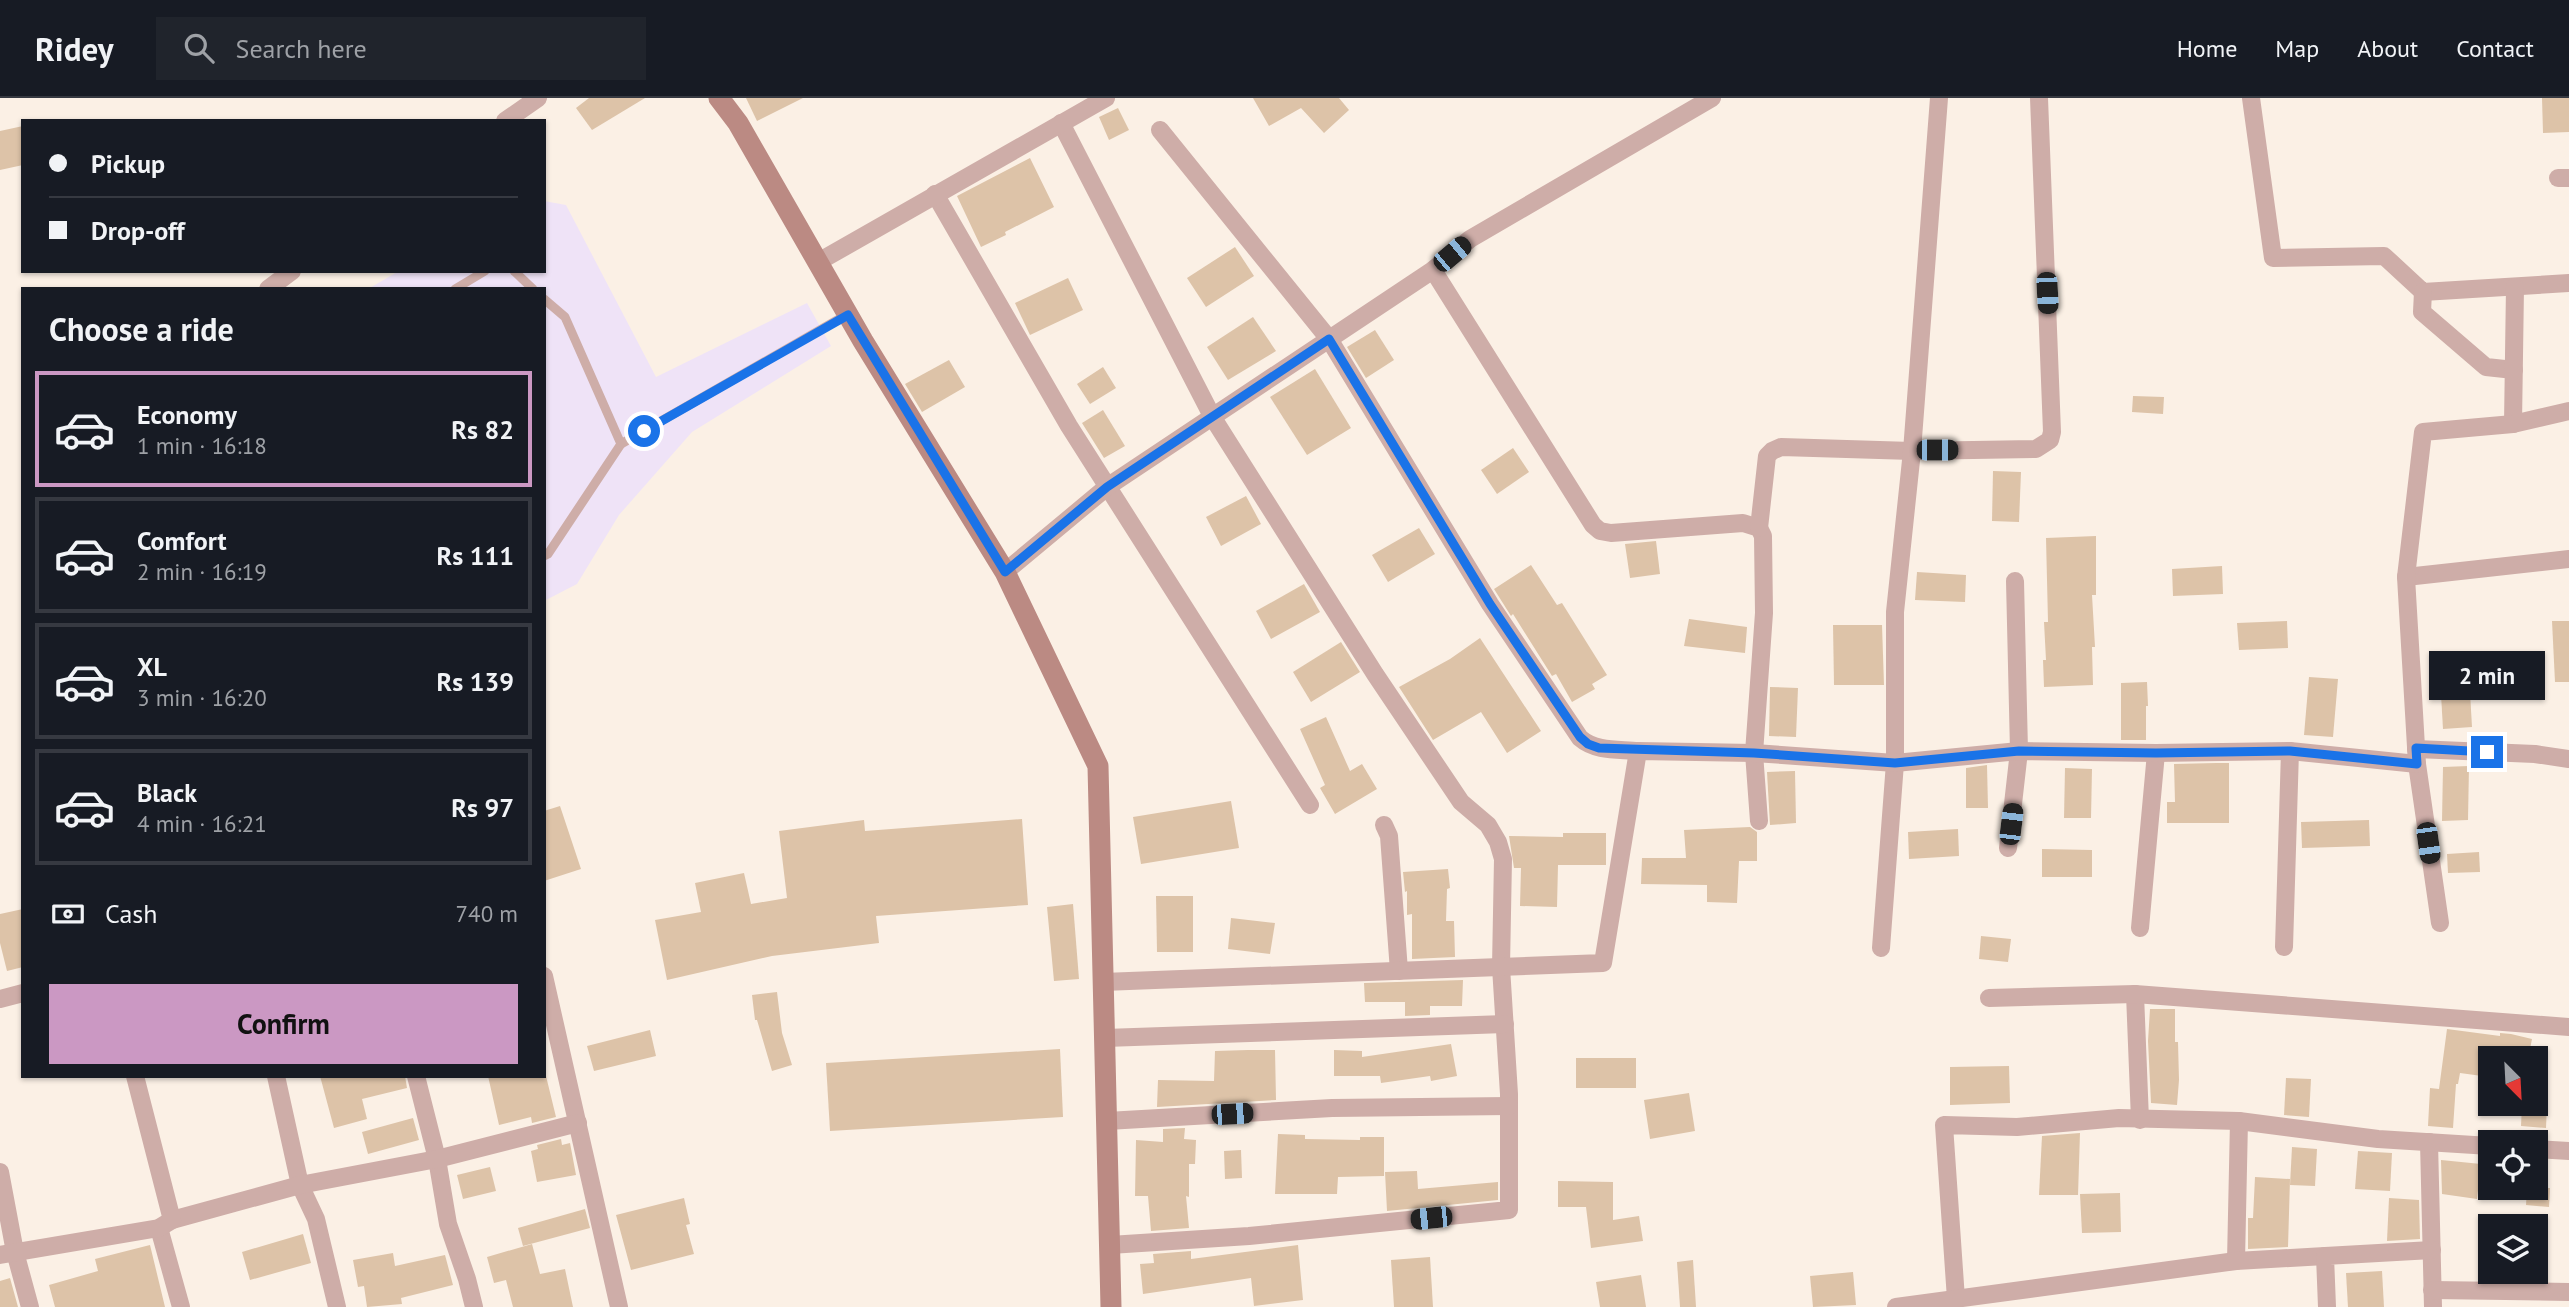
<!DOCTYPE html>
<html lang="en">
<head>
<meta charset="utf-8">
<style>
	:root { --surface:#171b24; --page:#20242c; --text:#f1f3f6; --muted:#9ea1a6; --line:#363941; --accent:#cb98c3 }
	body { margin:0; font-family:"PT Sans",sans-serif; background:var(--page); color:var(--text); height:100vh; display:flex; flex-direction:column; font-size:26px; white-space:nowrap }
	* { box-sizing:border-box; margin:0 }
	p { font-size:23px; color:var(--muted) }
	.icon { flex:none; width:38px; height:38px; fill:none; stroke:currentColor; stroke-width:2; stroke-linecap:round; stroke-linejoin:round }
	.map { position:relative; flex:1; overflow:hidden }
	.panel { position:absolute; left:21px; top:189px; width:525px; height:791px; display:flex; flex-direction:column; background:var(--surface); border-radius:0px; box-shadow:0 2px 5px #0004 }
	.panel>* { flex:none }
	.guide { position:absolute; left:21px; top:21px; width:525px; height:154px; border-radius:0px; box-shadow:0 2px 5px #0004; display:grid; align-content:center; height:154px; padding:0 28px; background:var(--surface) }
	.needle { width:46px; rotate:156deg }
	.fabs { position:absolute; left:2478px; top:948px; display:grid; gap:14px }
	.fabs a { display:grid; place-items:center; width:70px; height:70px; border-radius:0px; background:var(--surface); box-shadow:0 2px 5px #0004; font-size:35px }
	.end { position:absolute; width:32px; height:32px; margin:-16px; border:9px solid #1a73e8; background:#fff; box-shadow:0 0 0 4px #fff }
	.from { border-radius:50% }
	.bubble { position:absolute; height:49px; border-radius:0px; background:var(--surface); box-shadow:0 2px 5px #0004; font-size:23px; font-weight:600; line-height:49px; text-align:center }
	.car { position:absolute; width:21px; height:42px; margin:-21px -10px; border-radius:9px; box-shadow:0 0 5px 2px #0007; background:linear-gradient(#222 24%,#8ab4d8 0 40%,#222 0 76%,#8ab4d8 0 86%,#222 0) }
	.guide b { display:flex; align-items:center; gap:24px; height:66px; font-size:26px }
	.guide b+b { border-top:2px solid var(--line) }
	.guide i { width:18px; height:18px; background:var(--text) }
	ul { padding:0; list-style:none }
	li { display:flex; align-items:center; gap:21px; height:116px; margin:0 14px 10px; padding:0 14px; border:4px solid var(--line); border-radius:0px }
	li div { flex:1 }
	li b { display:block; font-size:26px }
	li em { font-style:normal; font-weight:600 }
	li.on { border-color:var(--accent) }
	li>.icon { width:63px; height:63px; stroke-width:1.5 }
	h2 { padding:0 28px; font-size:32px; line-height:84px }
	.pay { display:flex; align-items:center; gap:18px; height:77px; padding:0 28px; font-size:26px }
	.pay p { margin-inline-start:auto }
	.cta { display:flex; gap:14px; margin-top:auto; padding:14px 28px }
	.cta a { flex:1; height:80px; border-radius:0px; background:var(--accent); color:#111; font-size:28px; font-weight:600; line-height:80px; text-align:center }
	header { display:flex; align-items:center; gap:42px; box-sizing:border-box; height:98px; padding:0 35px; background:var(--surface); border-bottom:2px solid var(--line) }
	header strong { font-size:33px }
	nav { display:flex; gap:38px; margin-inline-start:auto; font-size:24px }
	.search { width:490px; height:63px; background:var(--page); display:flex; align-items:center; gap:18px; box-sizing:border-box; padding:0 24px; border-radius:0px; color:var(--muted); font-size:26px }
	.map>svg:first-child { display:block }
	.industrial { fill:#efe3f7 }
	.building { fill:#ddc3a8 }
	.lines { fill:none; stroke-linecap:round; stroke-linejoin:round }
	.lane { stroke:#ceada8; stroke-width:9 }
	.street { stroke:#ceada8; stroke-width:18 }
	.secondary { stroke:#bb8a83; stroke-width:21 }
	.route { stroke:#1a73e8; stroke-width:9 }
</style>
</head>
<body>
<header>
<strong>Ridey</strong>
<div class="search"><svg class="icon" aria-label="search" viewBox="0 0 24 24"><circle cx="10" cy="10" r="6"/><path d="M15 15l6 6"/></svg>Search here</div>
<nav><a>Home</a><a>Map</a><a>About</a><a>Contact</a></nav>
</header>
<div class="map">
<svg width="2569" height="1209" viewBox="0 0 2569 1209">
	<rect width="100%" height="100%" fill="#fbf0e5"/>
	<polygon class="industrial" points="544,103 566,107 656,279 807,205 831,248 692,334 619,417 577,486 544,503 544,191 368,191 399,173 544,173"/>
	<g class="building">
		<polygon points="589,0 645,0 592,32 576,10"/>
		<polygon points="746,0 803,0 757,23"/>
		<polygon points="1253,0 1339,0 1349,12 1324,35 1301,10 1269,28"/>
		<polygon points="2542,0 2569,0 2569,34 2543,35"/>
		<polygon points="1118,10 1129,32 1109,42 1099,19"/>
		<polygon points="23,28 23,67 0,72 0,33"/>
		<polygon points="1030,60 1054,109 1005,134 1006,137 981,149 957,98"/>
		<polygon points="1235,149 1254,178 1206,209 1187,180"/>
		<polygon points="1068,180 1083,212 1030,237 1015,205"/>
		<polygon points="1253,219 1276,253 1228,282 1207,249"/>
		<polygon points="1375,232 1394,262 1366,280 1347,249"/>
		<polygon points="949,262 965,289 922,314 905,286"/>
		<polygon points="1103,269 1116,290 1090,306 1077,286"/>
		<polygon points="1315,271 1351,330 1307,357 1270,299"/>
		<polygon points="2133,298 2164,299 2163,316 2132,314"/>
		<polygon points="1103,312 1125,348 1104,360 1082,325"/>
		<polygon points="1513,350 1529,374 1497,396 1481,372"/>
		<polygon points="1993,373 2021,374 2019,424 1992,423"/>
		<polygon points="1246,398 1261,426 1221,448 1206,419"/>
		<polygon points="1419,430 1435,456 1388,484 1372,457"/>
		<polygon points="2096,438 2096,497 2092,497 2095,549 2092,549 2093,587 2044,589 2043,562 2046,562 2044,524 2048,524 2046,440"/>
		<polygon points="1656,443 1660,476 1630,480 1625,446"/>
		<polygon points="1531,467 1557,507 1562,505 1607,577 1592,586 1595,591 1572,604 1556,576 1552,578 1513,516 1511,518 1494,491"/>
		<polygon points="2222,468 2223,496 2173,498 2172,471"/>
		<polygon points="1917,474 1966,477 1965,504 1915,502"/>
		<polygon points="1304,486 1320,514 1271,541 1256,513"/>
		<polygon points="1689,521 1747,529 1745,555 1684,548"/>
		<polygon points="2287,523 2288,550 2239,552 2237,525"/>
		<polygon points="2552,523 2569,523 2569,584 2555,584"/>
		<polygon points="1833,527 1882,527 1884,587 1834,587"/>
		<polygon points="1480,540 1541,633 1507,655 1481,614 1433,642 1399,589 1450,561"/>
		<polygon points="1341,544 1360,574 1311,604 1293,574"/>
		<polygon points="2469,577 2472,629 2443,631 2440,579"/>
		<polygon points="2309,579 2338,581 2333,639 2304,637"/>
		<polygon points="2147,584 2148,608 2146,608 2146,642 2121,642 2121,585"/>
		<polygon points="1770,589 1798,590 1796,639 1769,638"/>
		<polygon points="1326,619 1350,673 1362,666 1377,691 1335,716 1320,690 1325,687 1300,631"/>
		<polygon points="2216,665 2229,665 2229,725 2167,725 2167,704 2175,704 2174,666"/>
		<polygon points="1987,667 1988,710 1966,710 1966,670"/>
		<polygon points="2469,668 2468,722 2442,723 2443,669"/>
		<polygon points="2065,670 2092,671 2091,720 2064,720"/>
		<polygon points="1795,673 1796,725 1770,727 1767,674"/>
		<polygon points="1231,703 1239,750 1141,766 1133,719"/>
		<polygon points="560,708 581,771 544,783 544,713"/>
		<polygon points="1022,721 1028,807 876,818 879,845 772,858 667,882 655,822 701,814 695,785 744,775 751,806 787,800 779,733 864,722 865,733"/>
		<polygon points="2369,722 2370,748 2302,750 2301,724"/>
		<polygon points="1750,729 1757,734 1757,763 1739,763 1737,805 1707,804 1707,787 1641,786 1642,760 1686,760 1684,732"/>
		<polygon points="1958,731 1959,758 1909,761 1908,734"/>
		<polygon points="1563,735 1606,735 1606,767 1558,767 1557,809 1520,808 1521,770 1514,770 1509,738 1563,739"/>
		<polygon points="2042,751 2092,752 2092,779 2042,779"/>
		<polygon points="2479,754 2480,774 2448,775 2447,756"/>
		<polygon points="1448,771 1450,790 1447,791 1446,823 1454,823 1455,859 1412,861 1412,816 1407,817 1407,793 1405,794 1403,774"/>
		<polygon points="1156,798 1193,798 1193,854 1157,854"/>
		<polygon points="1073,806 1079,881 1054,883 1047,809"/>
		<polygon points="23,811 23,869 7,873 0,845 0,816"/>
		<polygon points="1231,820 1275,825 1270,856 1228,851"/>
		<polygon points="1981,838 2011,841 2008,864 1979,861"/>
		<polygon points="1463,882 1462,908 1430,908 1430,917 1405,918 1405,904 1365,904 1364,885"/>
		<polygon points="777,894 782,935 792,967 772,973 757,922 755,922 752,897"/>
		<polygon points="2150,911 2175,911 2175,944 2178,944 2179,982 2177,1007 2151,1005 2148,943"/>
		<polygon points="2447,931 2500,938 2500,935 2511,936 2532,941 2528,961 2484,961 2482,978 2460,975 2458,986 2456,986 2453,1030 2428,1028 2430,990 2439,991"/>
		<polygon points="650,932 656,958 594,973 587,948"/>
		<polygon points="1451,946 1457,978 1431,983 1430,978 1381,985 1380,978 1334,978 1334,952 1362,953 1362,959"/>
		<polygon points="1060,951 1063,1019 830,1033 826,965"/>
		<polygon points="1248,952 1275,952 1276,1002 1157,1009 1158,982 1214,983 1215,953"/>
		<rect x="1576" y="960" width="60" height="30"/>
		<polygon points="2009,968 2010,1005 1950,1007 1950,969"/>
		<polygon points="320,978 405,978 407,990 362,1001 367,1021 334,1030"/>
		<polygon points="488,978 546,978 556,1019 532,1025 531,1019 499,1027"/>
		<polygon points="2286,980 2311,981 2309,1019 2284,1017"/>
		<polygon points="1689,995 1695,1033 1650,1041 1644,1002"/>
		<polygon points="2522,1006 2547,1006 2546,1030 2521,1028"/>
		<polygon points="413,1020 419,1042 368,1056 362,1034"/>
		<polygon points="1185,1030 1184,1041 1196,1042 1195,1066 1189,1066 1189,1099 1186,1098 1189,1130 1151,1133 1148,1098 1135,1098 1136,1042 1163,1044 1163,1031"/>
		<polygon points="2080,1035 2078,1097 2039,1097 2042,1038"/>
		<polygon points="1278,1036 1305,1037 1305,1041 1360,1042 1360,1039 1384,1039 1384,1078 1338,1079 1337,1096 1275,1096"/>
		<polygon points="561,1041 562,1047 570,1045 576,1077 537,1084 531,1053 538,1051 537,1047"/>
		<polygon points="2292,1049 2317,1051 2315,1088 2290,1087"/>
		<polygon points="1241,1052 1242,1080 1225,1081 1224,1053"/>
		<polygon points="2358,1053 2392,1055 2390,1093 2355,1091"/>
		<polygon points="2441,1062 2481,1066 2477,1101 2442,1096"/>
		<polygon points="490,1069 496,1093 463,1101 457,1077"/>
		<polygon points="1417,1073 1418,1091 1498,1084 1498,1102 1387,1113 1385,1074"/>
		<polygon points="2255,1079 2290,1081 2288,1149 2248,1151 2248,1120 2253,1120"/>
		<polygon points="1558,1083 1613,1084 1613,1122 1639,1118 1643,1143 1591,1150 1586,1109 1558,1109"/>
		<polygon points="2527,1090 2550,1090 2549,1109 2526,1107"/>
		<polygon points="2120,1095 2121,1134 2082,1135 2080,1096"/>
		<polygon points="684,1100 690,1126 686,1127 694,1156 631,1172 616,1117"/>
		<polygon points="2389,1100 2419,1102 2420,1141 2387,1143"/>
		<polygon points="585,1111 590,1130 523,1148 518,1130"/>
		<polygon points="303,1136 311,1165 250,1182 242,1154"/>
		<polygon points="532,1146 540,1176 565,1171 573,1209 513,1209 506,1182 494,1185 487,1159"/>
		<polygon points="150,1147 165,1209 55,1209 49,1187 98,1173 95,1161"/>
		<polygon points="1298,1147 1303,1202 1254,1208 1251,1180 1143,1196 1140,1166 1154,1165 1153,1156 1191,1153 1191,1161"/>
		<polygon points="393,1155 395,1168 445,1157 453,1187 401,1200 402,1206 367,1209 364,1188 358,1189 353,1162"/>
		<polygon points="1430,1159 1433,1209 1394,1209 1391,1162"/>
		<polygon points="1693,1162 1696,1209 1680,1209 1677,1164"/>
		<polygon points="2382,1173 2384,1209 2348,1209 2346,1175"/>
		<polygon points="1853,1174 1856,1207 1813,1209 1810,1178"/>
		<polygon points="1641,1177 1646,1209 1600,1209 1596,1184"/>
		<polygon points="10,1180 18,1209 0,1209 0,1183"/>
	</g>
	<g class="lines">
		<g class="lane">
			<polyline points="514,173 533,191"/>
			<polyline points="455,191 485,173"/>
			<polyline points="544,201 565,219 621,346"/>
			<polyline points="544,458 548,456 621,346 846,217"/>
		</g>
		<g class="street">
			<polyline points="2251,0 2273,160 2384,158 2423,194 2569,185"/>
			<polyline points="505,23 538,0"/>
			<polyline points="1061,25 1213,320 1375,576 1461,704 1488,727 1498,744 1503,761 1501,869 1509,996 1509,1112 1249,1138 1110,1147"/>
			<path d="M1160,32L1329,241L1490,506L1580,640C1596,654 1619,651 1638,653"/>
			<polyline points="2558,80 2569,80"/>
			<polyline points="935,96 1069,328 1310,707"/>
			<polyline points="818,164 1106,0"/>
			<polyline points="1433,172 1593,427 1600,433 1611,435 1743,425 1759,430 1763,438 1764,515 1754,655 1759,723"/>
			<polyline points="268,191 292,173"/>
			<polyline points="2423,194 2422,214 2486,269 2514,272"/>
			<polyline points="2513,326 2515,189"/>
			<polyline points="1759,430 1767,358 1772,353 1781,349 1912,353 2036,351 2050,342 2052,334 2039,0"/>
			<polyline points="1005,474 1107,389 1433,172 1470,141 1712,0"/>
			<polyline points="2406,479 2569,461"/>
			<polyline points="2416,651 2535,656 2569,661"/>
			<polyline points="2417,666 2440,825"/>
			<polyline points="1384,727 1389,738 1399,873"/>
			<polyline points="2008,750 2019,653 2015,483"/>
			<polyline points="2140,830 2156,655"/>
			<polyline points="2284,849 2290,653"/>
			<polyline points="1881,850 1895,665 1895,514 1912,353 1939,0"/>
			<polyline points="544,878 619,1209"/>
			<polyline points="1103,884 1603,865 1638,653 1754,655 1895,665 2019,653 2156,655 2290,653 2417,666 2406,479 2423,334 2513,326 2569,313"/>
			<polyline points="2135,896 2140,1022"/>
			<polyline points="1989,900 2135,896 2569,929"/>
			<polyline points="0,901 23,895"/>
			<polyline points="1105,940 1505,926"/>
			<polyline points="276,978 300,1087 316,1121 337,1209"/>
			<polyline points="416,978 437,1061 448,1126 467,1181 474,1209"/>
			<polyline points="1107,1023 1332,1010 1509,1008"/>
			<polyline points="2429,1044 2433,1209"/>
			<polyline points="2536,1051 2569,1053"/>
			<polyline points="0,1074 15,1154 30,1209"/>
			<polyline points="172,1122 300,1087 437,1061 578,1025"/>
			<polyline points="159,1130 181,1209"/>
			<polyline points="0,1157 159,1130 172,1122 135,978"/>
			<polyline points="2236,1163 2239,1023"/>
			<polyline points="2432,1192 2569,1194"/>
			<polyline points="1956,1201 1944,1027 2017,1029 2119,1020 2239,1023 2378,1041 2490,1048"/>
			<polyline points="1896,1209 2236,1163 2325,1158"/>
			<polyline points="2327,1209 2325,1158 2432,1152"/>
		</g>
		<polyline class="secondary" points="719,0 738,25 863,243 1005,474 1098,668 1111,1209"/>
	</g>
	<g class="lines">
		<polyline class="route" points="644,333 848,217 1005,474 1107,389 1329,241 1490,506 1580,639 1588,646 1599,650 1754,655 1895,665 2019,653 2156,655 2290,653 2417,666 2416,650 2487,654"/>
	</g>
</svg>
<div class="fabs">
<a><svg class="needle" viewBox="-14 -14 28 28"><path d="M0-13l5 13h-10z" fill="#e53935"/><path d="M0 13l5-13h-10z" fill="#9ea1a6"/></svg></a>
<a><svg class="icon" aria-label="locate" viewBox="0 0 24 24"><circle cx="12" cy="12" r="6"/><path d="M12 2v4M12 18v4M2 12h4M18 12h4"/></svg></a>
<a><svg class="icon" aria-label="layers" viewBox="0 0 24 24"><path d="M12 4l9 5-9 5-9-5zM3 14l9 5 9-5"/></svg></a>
</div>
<i class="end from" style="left:644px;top:333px"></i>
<i class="end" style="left:2487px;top:654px"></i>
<div class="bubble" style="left:2429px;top:553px;width:116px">2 min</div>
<i class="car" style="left:1452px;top:156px;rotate:50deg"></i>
<i class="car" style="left:2047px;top:195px;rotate:177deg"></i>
<i class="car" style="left:1937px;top:352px;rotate:90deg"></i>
<i class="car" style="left:2011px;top:726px;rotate:7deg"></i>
<i class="car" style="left:2428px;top:745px;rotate:172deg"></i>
<i class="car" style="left:1232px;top:1016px;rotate:87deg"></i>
<i class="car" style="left:1431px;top:1120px;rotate:264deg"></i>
<div class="guide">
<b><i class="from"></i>Pickup</b>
<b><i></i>Drop-off</b>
</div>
<section class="panel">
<h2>Choose a ride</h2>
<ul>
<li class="on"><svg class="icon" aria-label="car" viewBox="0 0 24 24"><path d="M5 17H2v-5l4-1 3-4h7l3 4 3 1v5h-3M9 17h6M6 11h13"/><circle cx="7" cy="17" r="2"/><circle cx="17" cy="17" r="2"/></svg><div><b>Economy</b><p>1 min · 16:18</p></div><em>Rs 82</em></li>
<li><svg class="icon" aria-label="car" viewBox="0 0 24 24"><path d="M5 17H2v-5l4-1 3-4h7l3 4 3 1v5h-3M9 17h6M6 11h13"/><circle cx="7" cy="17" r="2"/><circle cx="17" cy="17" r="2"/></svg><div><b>Comfort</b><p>2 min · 16:19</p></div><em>Rs 111</em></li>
<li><svg class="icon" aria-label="car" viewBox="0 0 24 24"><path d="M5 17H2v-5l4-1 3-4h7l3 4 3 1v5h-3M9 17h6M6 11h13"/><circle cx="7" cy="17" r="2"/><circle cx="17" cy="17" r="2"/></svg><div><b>XL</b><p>3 min · 16:20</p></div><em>Rs 139</em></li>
<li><svg class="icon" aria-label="car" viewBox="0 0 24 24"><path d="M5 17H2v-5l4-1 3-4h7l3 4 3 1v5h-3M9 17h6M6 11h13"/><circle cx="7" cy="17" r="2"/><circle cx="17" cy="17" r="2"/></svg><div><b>Black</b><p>4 min · 16:21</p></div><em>Rs 97</em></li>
</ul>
<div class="pay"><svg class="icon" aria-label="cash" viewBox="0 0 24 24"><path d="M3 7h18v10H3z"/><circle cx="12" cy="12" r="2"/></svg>Cash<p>740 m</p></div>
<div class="cta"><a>Confirm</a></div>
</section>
</div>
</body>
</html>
